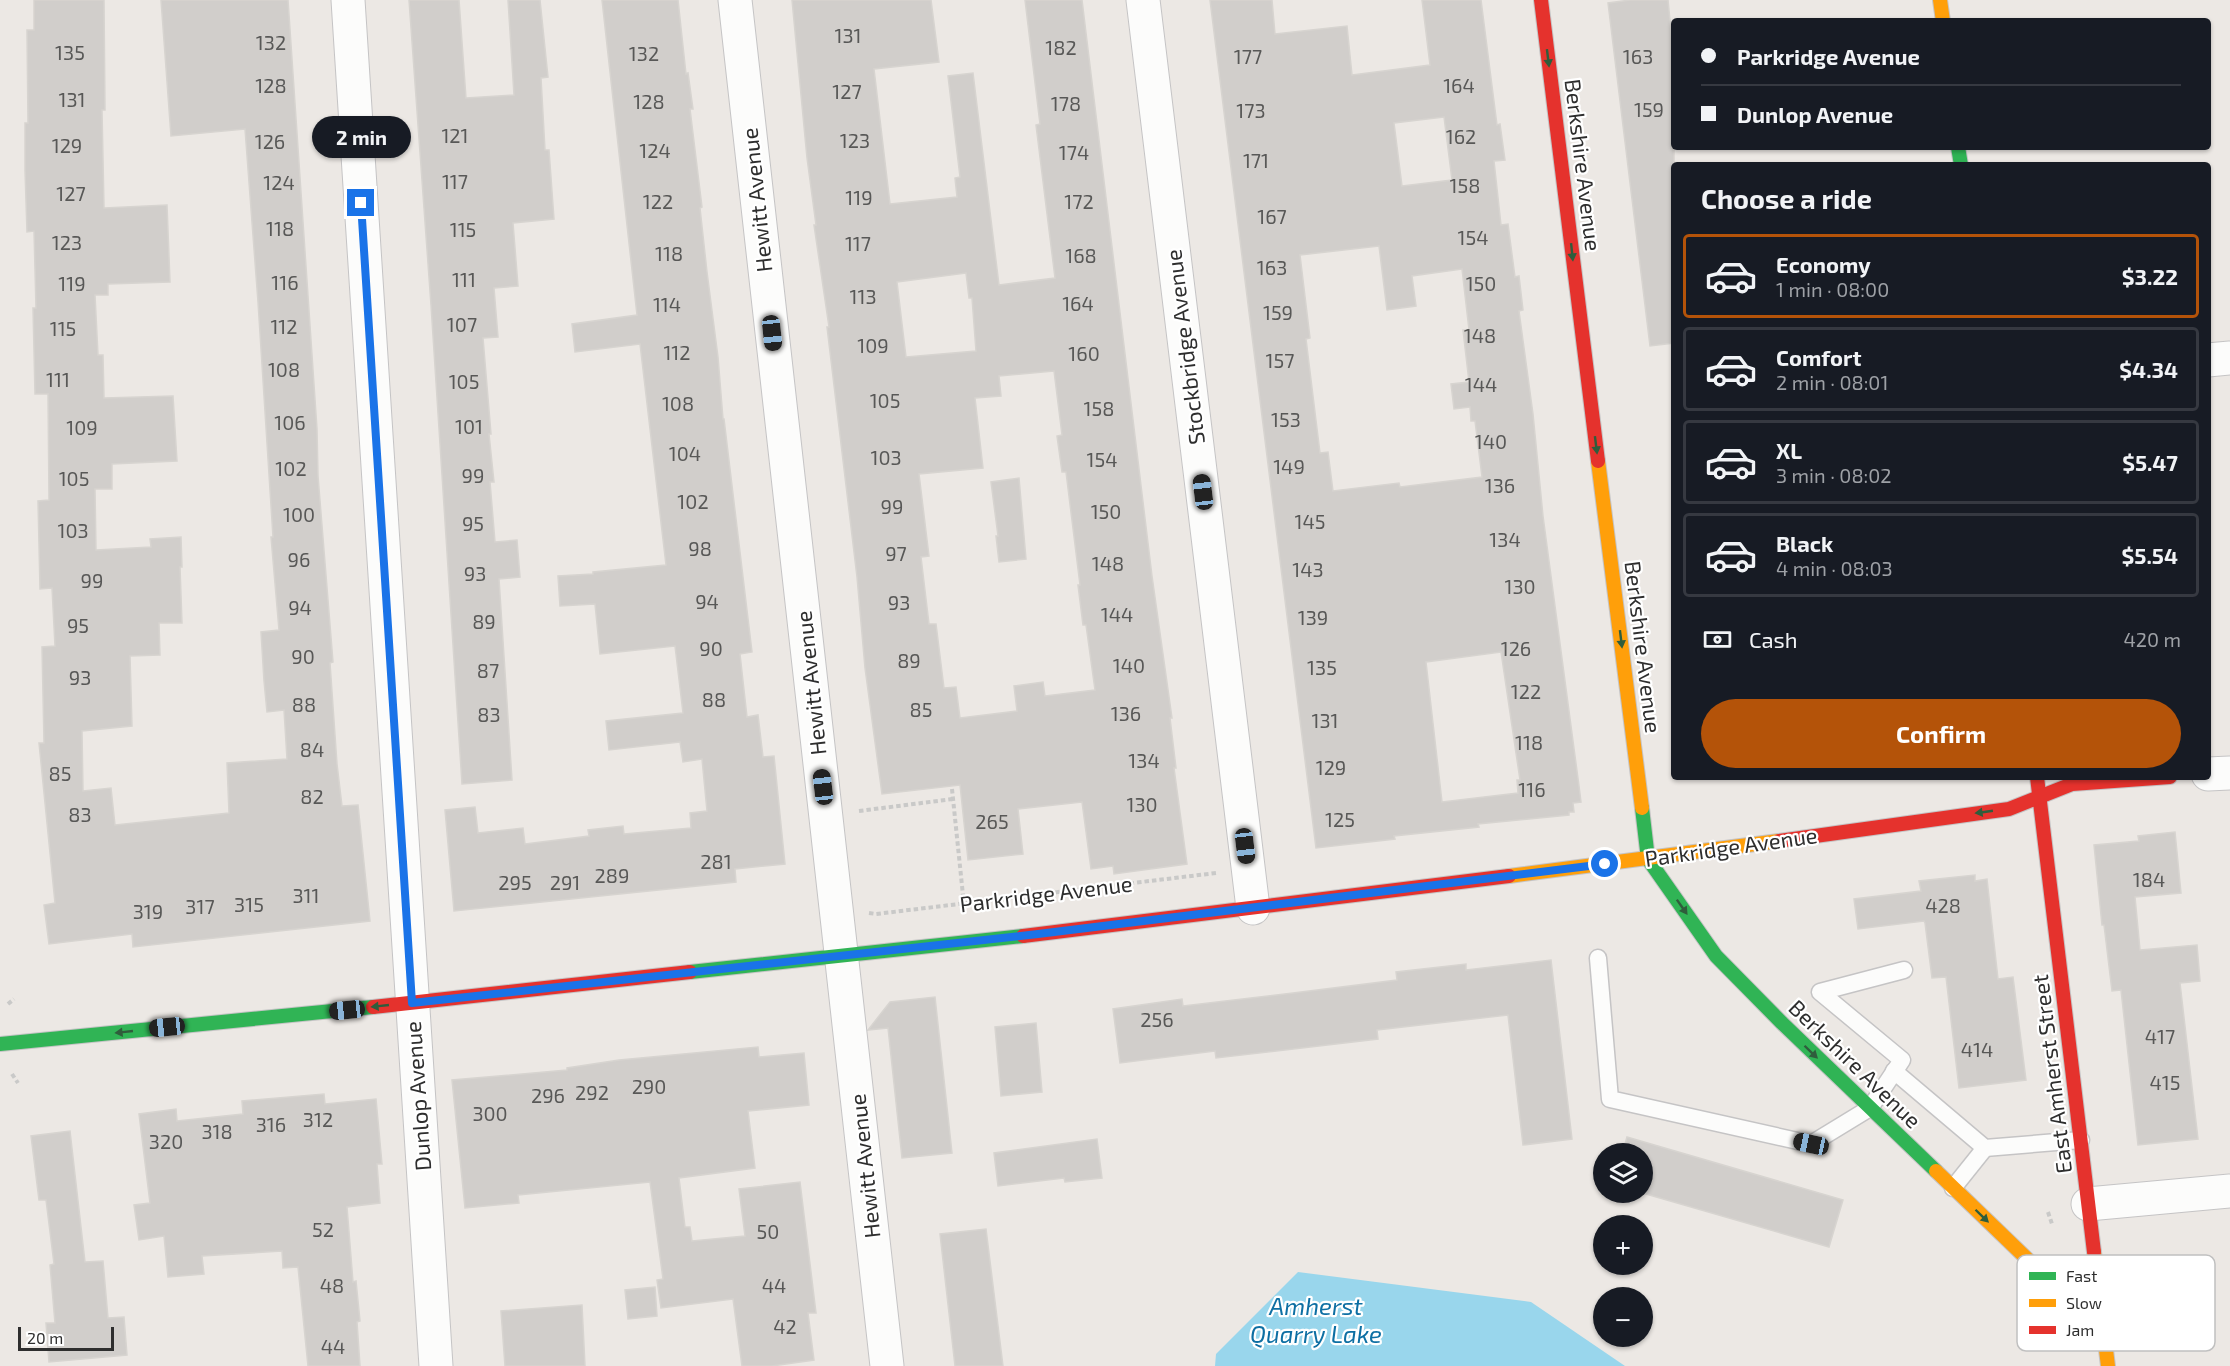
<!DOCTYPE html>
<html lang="en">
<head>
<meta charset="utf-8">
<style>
	:root { --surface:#171b24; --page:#20242c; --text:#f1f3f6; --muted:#9ea1a6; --line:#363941; --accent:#b45309 }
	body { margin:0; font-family:"Exo 2",sans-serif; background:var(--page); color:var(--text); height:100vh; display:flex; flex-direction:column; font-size:22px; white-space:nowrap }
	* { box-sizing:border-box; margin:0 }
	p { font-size:20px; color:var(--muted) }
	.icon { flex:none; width:33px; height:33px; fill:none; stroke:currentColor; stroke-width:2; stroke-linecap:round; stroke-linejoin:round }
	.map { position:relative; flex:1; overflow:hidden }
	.details { position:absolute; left:1671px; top:162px; width:540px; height:618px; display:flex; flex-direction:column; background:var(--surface); border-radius:6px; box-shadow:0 2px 4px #0004 }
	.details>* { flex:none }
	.hud { position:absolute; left:1671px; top:18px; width:540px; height:132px; border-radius:6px; box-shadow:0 2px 4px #0004; display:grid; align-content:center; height:132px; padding:0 30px; background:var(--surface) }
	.buttons { position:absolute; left:1593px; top:1143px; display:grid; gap:12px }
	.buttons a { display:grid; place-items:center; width:60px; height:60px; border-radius:50%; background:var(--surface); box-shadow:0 2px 4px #0004; font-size:30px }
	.scale { position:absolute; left:18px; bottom:15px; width:96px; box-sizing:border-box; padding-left:6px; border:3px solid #2e2e2e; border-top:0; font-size:16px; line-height:21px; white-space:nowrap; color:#2e2e2e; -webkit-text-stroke:4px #fff; paint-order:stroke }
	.end { position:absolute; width:27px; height:27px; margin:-14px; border:8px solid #1a73e8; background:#fff; box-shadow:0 0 0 3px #fff }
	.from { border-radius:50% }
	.bubble { position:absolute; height:42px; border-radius:21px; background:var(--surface); box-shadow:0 2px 4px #0004; font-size:20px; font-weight:700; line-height:42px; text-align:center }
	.car { position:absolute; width:18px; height:36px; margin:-18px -9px; border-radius:8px; box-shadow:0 0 4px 2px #0007; background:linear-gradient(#222 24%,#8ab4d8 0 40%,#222 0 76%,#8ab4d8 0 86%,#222 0) }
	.hud b { display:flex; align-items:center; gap:21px; height:57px; font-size:22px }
	.hud b+b { border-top:2px solid var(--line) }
	.hud i { width:15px; height:15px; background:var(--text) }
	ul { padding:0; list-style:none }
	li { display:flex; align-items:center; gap:18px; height:84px; margin:0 12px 9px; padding:0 18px; border:3px solid var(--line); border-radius:6px }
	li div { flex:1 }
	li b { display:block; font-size:22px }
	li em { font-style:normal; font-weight:700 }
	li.on { border-color:var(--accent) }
	li>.icon { width:54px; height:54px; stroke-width:1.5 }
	h2 { padding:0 30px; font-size:27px; line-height:72px }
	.pay { display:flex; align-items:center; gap:15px; height:66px; padding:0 30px; font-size:22px }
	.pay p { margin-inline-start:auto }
	.cta { display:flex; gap:12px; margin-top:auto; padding:12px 30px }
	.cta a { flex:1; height:69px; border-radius:36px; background:var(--accent); color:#fff; font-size:24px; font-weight:700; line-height:69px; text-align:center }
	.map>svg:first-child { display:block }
	.water { fill:#99d6ec }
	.building { fill:#d1cecb; stroke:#d7d4d0; stroke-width:1.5; fill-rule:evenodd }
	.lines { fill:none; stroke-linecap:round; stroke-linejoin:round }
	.lane-casing { stroke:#c5c4c5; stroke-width:19 }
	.street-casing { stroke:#c5c4c5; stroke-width:35 }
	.fast-casing { stroke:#c5c4c5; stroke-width:16 }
	.slow-casing { stroke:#c5c4c5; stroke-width:16 }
	.jam-casing { stroke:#c5c4c5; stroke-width:16 }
	.path { stroke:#c9c9c8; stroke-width:4; stroke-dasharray:4.5 3; stroke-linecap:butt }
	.lane { stroke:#fcfcfb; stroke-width:16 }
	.street { stroke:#fcfcfb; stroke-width:33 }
	.fast { stroke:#30b455; stroke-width:14 }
	.slow { stroke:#ff9f0a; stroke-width:14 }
	.jam { stroke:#e5322d; stroke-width:14 }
	.oneway { fill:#2f5d3c }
	.route { stroke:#1a73e8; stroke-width:8 }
	.labels { text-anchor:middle; stroke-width:4.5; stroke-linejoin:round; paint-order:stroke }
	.number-label { font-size:20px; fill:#585857 }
	.street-label { font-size:22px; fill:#2e2e2e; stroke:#fff }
	.water-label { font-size:24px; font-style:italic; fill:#0d6fa3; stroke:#fff }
	.key { fill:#fff; stroke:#c0c0c0; stroke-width:1.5 }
	.key-label { font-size:16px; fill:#2e2e2e }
</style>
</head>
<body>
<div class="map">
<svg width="2230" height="1366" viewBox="0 0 2230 1366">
	<rect width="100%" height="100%" fill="#ece8e4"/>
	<polygon class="water" points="1298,1272 1531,1302 1625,1366 1215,1366 1216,1354"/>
	<g class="building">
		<polygon points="34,0 104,0 105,110 102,110 104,208 167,205 170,282 108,284 108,295 95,295 98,355 103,355 104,398 173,396 177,461 112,464 112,489 95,489 96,550 151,547 150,539 181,537 182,567 180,567 182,623 159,623 160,655 130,656 132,726 82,731 83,791 111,788 115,825 229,813 227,763 287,759 284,710 267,712 264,681 261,632 279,630 271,537 273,537 258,302 245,129 171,136 161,0 288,0 317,429 318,476 333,662 330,663 337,764 342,806 358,805 370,921 133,947 132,934 49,944 44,905 55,903 39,743 44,743 42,647 55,646 52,588 40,589 38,501 49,500 48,394 35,394 33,308 36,308 34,231 27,232 25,170 25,123 28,123 27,30 34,30"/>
		<polygon points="409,0 459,0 466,98 514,95 508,0 540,0 548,77 541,78 545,150 549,150 554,219 513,223 518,286 494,288 498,337 483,338 491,434 489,434 494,482 490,482 495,542 517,540 520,577 499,579 512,780 462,784 431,305"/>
		<polygon points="602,0 678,0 686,74 688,73 693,109 690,109 702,207 700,208 707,272 718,357 723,419 724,419 752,652 740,654 747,717 758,715 763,757 774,756 785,864 735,869 736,882 454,911 445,810 475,807 478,833 523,828 525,844 589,836 588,830 623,826 624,834 691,828 690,813 707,811 702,759 683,762 680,742 609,750 606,721 683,713 675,646 600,654 595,604 560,606 558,576 593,574 593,572 666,565 640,344 575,352 572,324 637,315"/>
		<path d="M792,0H931L939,62L874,69L890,204L957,197L955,178L960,177L948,76L973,73L999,285L1055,278L1036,125L1040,124L1025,0H1082L1152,576L1172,718H1170L1176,768H1174L1187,864L1114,874L1113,866L1091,869L1082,802L1018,809L1023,854L968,860L960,785L882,794L865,668L857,577L827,327H829L814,225H816L807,158ZM966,273L969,298H972L976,351L906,357L897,282ZM1054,371L1062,435L1057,436L1062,472H1066L1080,585H1078L1083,625H1086L1095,690L1045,696L1043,682L1014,686L1017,711L960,718L956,687L944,688L936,624H929L921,557L929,556L919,474L983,468L975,398L1001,396L999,376Z"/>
		<path d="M1210,0H1272L1275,34L1347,26L1352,75L1430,65L1422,0H1481L1497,125L1500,124L1505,160L1494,161L1501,225L1508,224L1515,277L1519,276L1523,310L1519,311L1533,414L1543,516L1579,786L1581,802L1573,803L1574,812H1569V815L1478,824L1479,827L1394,836L1395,839L1316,848ZM1444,117L1452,180L1402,186L1394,123ZM1379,246L1387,310L1416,306L1412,276L1462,269L1469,330H1463L1469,382L1451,384L1454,409L1470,407L1471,421H1475L1482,477L1400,487L1399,483L1333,491L1328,452L1320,453L1306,339L1310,338L1300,255ZM1501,652L1520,780H1517L1518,793L1442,802L1426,662Z"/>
		<polygon points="1630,0 1668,0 1674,62 1674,343 1650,346 1608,3"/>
		<polygon points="1019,478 1026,559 999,562 996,536 998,536 991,482"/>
		<polygon points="2175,832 2181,893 2135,897 2140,950 2197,945 2200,981 2180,983 2198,1139 2138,1145 2121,990 2112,991 2104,925 2102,925 2094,845 2139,841 2138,836"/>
		<polygon points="1975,875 1975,881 1987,879 1998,979 2013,977 2026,1080 1959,1088 1946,977 1932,978 1925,923 1924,921 1858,929 1854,899 1921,891 1919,881"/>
		<polygon points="1551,960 1572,1139 1523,1145 1508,1015 1377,1030 1378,1039 1216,1058 1215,1051 1120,1063 1113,1009 1182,999 1183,1006 1293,993 1397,980 1396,972 1466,964 1466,970"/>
		<polygon points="935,997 952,1153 902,1158 888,1028 868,1030 890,1002"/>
		<polygon points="1036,1023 1042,1092 1001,1096 995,1027"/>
		<polygon points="758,1047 759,1057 804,1053 809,1105 748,1111 755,1168 679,1178 685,1227 690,1227 692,1241 745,1236 739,1189 800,1182 816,1313 808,1313 814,1360 772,1366 742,1366 733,1299 661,1308 657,1280 663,1279 650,1182 518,1195 519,1203 465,1208 452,1080 567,1070 567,1068 619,1060"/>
		<polygon points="324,1094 325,1104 376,1099 382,1164 377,1164 380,1203 347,1207 353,1282 356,1281 360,1321 357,1322 360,1366 308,1366 298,1267 283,1268 282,1251 202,1256 204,1274 168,1277 164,1236 139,1240 134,1205 150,1203 139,1114 176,1109 177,1121 243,1114 242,1101"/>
		<polygon points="70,1131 85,1262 103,1261 108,1318 124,1317 127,1355 49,1362 46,1323 55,1323 50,1265 54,1264 46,1200 39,1200 31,1136"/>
		<polygon points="1627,1137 1843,1200 1829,1247 1639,1192 1642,1192 1642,1154 1622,1154"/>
		<polygon points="1097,1139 1102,1178 1065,1182 1064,1178 998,1186 994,1153"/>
		<polygon points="986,1229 1003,1366 955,1366 940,1234"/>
		<polygon points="655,1287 657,1316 628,1319 625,1290"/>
		<polygon points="582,1305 585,1366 505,1366 501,1311"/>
	</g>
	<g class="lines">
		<g class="lane-casing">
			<g id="lane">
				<polyline points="1598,958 1610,1099 1811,1144 1870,1108 1902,1060 1820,992 1904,970"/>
				<polyline points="1894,1071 1985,1148 2081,1140"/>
				<polyline points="1953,1188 1985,1148"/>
			</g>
		</g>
		<g class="street-casing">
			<g id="street">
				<polyline points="348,0 436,1366"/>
				<polyline points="735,0 887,1366"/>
				<polyline points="1143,0 1253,908"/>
				<polyline points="2208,360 2230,358"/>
				<polyline points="2208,774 2230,773"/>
				<polyline points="2088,1204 2230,1191"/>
			</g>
		</g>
		<g class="fast-casing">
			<g id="fast">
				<polyline points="1958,147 1961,165"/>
				<polyline points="1642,808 1648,859 1716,956 1782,1023 1936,1171"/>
				<polyline points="690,972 1023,936"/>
				<polyline points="0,1044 373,1007"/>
			</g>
		</g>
		<g class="slow-casing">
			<g id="slow">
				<polyline points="1940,0 1943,21"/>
				<polyline points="1598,461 1642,808"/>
				<polyline points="1509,876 1779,841"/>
				<polyline points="1936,1171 2104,1333"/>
				<polyline points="2094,1252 2108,1366"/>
			</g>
		</g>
		<g class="jam-casing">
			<g id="jam">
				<polyline points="1541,0 1598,461"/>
				<polyline points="2037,777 2094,1252"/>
				<polyline points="1779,841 2009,809 2072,784 2170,777"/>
				<polyline points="1023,936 1509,876"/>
				<polyline points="373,1007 690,972"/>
			</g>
		</g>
		<g class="path">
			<polyline points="952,789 964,905"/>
			<polyline points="859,811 953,799"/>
			<polyline points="869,913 876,914 1216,873"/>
			<polyline points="8,1004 14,999"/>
			<polyline points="12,1074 18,1083"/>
			<polyline points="2048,1212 2052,1224"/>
		</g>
		<use href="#lane" class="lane"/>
		<use href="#street" class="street"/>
		<use href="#fast" class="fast"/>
		<use href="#slow" class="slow"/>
		<use href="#jam" class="jam"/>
	</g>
	<defs><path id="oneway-solid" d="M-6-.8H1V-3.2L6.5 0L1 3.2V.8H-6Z" transform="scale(1.5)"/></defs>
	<g class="oneway">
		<use href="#oneway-solid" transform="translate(1548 58) rotate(83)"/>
		<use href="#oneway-solid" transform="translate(1572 252) rotate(84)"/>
		<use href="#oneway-solid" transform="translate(1596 445) rotate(83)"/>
		<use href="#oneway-solid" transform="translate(1621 639) rotate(83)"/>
		<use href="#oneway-solid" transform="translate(1984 812) rotate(172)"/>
		<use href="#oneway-solid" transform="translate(1682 907) rotate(55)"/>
		<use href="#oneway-solid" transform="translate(380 1006) rotate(174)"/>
		<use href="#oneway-solid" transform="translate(124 1032) rotate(174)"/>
		<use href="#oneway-solid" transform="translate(1811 1052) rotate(44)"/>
		<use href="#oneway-solid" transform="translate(1982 1216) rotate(44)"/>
	</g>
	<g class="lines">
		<polyline class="route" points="361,203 412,1003 1038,934 1605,864"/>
	</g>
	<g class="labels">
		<g class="number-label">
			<text x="848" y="43">131</text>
			<text x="271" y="50">132</text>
			<text x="1061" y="55">182</text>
			<text x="70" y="60">135</text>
			<text x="644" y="61">132</text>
			<text x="1248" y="64">177</text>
			<text x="1638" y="64">163</text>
			<text x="271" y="93">128</text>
			<text x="1459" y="93">164</text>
			<text x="847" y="99">127</text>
			<text x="72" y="107">131</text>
			<text x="649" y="109">128</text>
			<text x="1066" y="111">178</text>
			<text x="1649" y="117">159</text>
			<text x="1251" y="118">173</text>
			<text x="455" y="143">121</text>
			<text x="1461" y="144">162</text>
			<text x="855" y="148">123</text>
			<text x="270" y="149">126</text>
			<text x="67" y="153">129</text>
			<text x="655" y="158">124</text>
			<text x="1074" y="160">174</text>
			<text x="1256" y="168">171</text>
			<text x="455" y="189">117</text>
			<text x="279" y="190">124</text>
			<text x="1465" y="193">158</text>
			<text x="71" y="201">127</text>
			<text x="859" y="205">119</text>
			<text x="658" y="209">122</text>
			<text x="1079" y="209">172</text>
			<text x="1272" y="224">167</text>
			<text x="280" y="236">118</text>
			<text x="463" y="237">115</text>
			<text x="1473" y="245">154</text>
			<text x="67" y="250">123</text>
			<text x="858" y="251">117</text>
			<text x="669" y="261">118</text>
			<text x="1081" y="263">168</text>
			<text x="1272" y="275">163</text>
			<text x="464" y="287">111</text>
			<text x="285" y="290">116</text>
			<text x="72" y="291">119</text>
			<text x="1481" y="291">150</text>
			<text x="863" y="304">113</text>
			<text x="1078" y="311">164</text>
			<text x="667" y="312">114</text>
			<text x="1278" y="320">159</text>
			<text x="462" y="332">107</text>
			<text x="284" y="334">112</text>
			<text x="63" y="336">115</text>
			<text x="1480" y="343">148</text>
			<text x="873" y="353">109</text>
			<text x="677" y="360">112</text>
			<text x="1084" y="361">160</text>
			<text x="1280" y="368">157</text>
			<text x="284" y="377">108</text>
			<text x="58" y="387">111</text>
			<text x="464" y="389">105</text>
			<text x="1481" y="392">144</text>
			<text x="885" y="408">105</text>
			<text x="678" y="411">108</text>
			<text x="1099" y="416">158</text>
			<text x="1286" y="427">153</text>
			<text x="290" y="430">106</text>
			<text x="469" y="434">101</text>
			<text x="82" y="435">109</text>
			<text x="1491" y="449">140</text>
			<text x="685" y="461">104</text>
			<text x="886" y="465">103</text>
			<text x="1102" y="467">154</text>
			<text x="1289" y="474">149</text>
			<text x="291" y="476">102</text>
			<text x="473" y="483">99</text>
			<text x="74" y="486">105</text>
			<text x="1500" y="493">136</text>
			<text x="693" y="509">102</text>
			<text x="892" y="514">99</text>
			<text x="1106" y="519">150</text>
			<text x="299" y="522">100</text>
			<text x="1310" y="529">145</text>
			<text x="473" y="531">95</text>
			<text x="73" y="538">103</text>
			<text x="1505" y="547">134</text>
			<text x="700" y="556">98</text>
			<text x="896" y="561">97</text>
			<text x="299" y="567">96</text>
			<text x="1108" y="571">148</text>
			<text x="1308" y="577">143</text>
			<text x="475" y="581">93</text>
			<text x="92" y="588">99</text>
			<text x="1520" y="594">130</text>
			<text x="707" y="609">94</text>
			<text x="899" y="610">93</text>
			<text x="300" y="615">94</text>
			<text x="1117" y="622">144</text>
			<text x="1313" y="625">139</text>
			<text x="484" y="629">89</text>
			<text x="78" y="633">95</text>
			<text x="711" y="656">90</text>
			<text x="1516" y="656">126</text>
			<text x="303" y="664">90</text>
			<text x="909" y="668">89</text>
			<text x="1129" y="673">140</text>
			<text x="1322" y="675">135</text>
			<text x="488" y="678">87</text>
			<text x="80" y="685">93</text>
			<text x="1526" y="699">122</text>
			<text x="714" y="707">88</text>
			<text x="304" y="712">88</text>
			<text x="921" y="717">85</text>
			<text x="1126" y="721">136</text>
			<text x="489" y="722">83</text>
			<text x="1325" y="728">131</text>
			<text x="1529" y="750">118</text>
			<text x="312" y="757">84</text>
			<text x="1144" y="768">134</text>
			<text x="1331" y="775">129</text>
			<text x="60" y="781">85</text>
			<text x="1532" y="797">116</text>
			<text x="312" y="804">82</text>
			<text x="1142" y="812">130</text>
			<text x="80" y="822">83</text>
			<text x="1340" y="827">125</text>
			<text x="992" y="829">265</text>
			<text x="716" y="869">281</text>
			<text x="612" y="883">289</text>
			<text x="2149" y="887">184</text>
			<text x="515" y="890">295</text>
			<text x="565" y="890">291</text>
			<text x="306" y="903">311</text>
			<text x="249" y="912">315</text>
			<text x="1943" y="913">428</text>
			<text x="200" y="914">317</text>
			<text x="148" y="919">319</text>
			<text x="1157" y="1027">256</text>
			<text x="2160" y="1044">417</text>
			<text x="1977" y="1057">414</text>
			<text x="2165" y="1090">415</text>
			<text x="649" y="1094">290</text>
			<text x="592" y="1100">292</text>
			<text x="548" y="1103">296</text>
			<text x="490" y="1121">300</text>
			<text x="318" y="1127">312</text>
			<text x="271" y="1132">316</text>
			<text x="217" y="1139">318</text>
			<text x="166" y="1149">320</text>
			<text x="323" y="1237">52</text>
			<text x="768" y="1239">50</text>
			<text x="332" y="1293">48</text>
			<text x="774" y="1293">44</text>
			<text x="785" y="1334">42</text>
			<text x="333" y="1354">44</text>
		</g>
		<g class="street-label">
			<text transform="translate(1583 165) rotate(83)" y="8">Berkshire Avenue</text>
			<text transform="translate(757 200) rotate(-96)" y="8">Hewitt Avenue</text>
			<text transform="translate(1185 347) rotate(-97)" y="8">Stockbridge Avenue</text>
			<text transform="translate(1643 647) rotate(83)" y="8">Berkshire Avenue</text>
			<text transform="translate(811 683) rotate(-96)" y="8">Hewitt Avenue</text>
			<text transform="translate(1731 847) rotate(-8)" y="8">Parkridge Avenue</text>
			<text transform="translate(1046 894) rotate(-7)" y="8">Parkridge Avenue</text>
			<text transform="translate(1855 1064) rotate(44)" y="8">Berkshire Avenue</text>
			<text transform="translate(2052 1074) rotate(-97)" y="8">East Amherst Street</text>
			<text transform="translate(418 1096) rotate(-94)" y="8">Dunlop Avenue</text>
			<text transform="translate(865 1166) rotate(-96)" y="8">Hewitt Avenue</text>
		</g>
		<g class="water-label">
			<text x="1316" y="1315">Amherst<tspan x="1316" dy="28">Quarry Lake</tspan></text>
		</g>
	</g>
	<rect x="2017" y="1255" width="198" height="96" rx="9" class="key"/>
	<rect x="2029" y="1272" width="27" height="8" fill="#30b455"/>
	<rect x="2029" y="1299" width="27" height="8" fill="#ff9f0a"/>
	<rect x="2029" y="1326" width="27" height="8" fill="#e5322d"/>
	<g class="key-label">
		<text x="2066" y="1282">Fast</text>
		<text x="2066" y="1309">Slow</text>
		<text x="2066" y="1336">Jam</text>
	</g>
</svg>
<div class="buttons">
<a><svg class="icon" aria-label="layers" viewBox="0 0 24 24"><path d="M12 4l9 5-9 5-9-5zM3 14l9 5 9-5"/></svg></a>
<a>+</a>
<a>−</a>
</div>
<div class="scale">20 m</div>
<i class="end from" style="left:1605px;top:864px"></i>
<i class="end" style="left:361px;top:203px"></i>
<div class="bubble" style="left:312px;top:116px;width:99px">2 min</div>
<i class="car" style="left:772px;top:333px;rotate:174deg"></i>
<i class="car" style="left:1203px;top:492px;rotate:353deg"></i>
<i class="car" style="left:823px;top:787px;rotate:353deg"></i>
<i class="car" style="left:1245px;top:846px;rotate:173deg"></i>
<i class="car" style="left:347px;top:1010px;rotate:264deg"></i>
<i class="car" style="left:167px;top:1027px;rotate:264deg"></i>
<i class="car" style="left:1811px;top:1144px;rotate:282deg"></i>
<div class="hud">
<b><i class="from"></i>Parkridge Avenue</b>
<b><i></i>Dunlop Avenue</b>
</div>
<section class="details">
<h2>Choose a ride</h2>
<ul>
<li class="on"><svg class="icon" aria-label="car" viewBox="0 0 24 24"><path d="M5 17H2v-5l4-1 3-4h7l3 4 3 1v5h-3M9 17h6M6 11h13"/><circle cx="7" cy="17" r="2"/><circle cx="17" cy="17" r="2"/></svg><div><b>Economy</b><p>1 min · 08:00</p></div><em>$3.22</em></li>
<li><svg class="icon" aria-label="car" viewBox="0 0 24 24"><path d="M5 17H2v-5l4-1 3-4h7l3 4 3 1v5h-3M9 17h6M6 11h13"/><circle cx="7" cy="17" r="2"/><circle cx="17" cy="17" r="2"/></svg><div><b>Comfort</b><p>2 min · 08:01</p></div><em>$4.34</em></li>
<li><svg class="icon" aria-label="car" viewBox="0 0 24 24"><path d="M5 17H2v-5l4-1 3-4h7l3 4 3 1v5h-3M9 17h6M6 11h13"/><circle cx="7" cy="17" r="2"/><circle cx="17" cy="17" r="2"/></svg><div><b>XL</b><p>3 min · 08:02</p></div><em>$5.47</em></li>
<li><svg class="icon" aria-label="car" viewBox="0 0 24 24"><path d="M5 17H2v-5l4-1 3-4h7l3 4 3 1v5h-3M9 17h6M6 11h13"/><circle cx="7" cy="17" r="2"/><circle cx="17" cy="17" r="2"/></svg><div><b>Black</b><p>4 min · 08:03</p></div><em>$5.54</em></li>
</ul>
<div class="pay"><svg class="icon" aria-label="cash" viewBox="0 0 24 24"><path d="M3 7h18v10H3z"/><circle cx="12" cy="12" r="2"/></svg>Cash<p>420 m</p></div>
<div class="cta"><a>Confirm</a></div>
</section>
</div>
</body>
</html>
